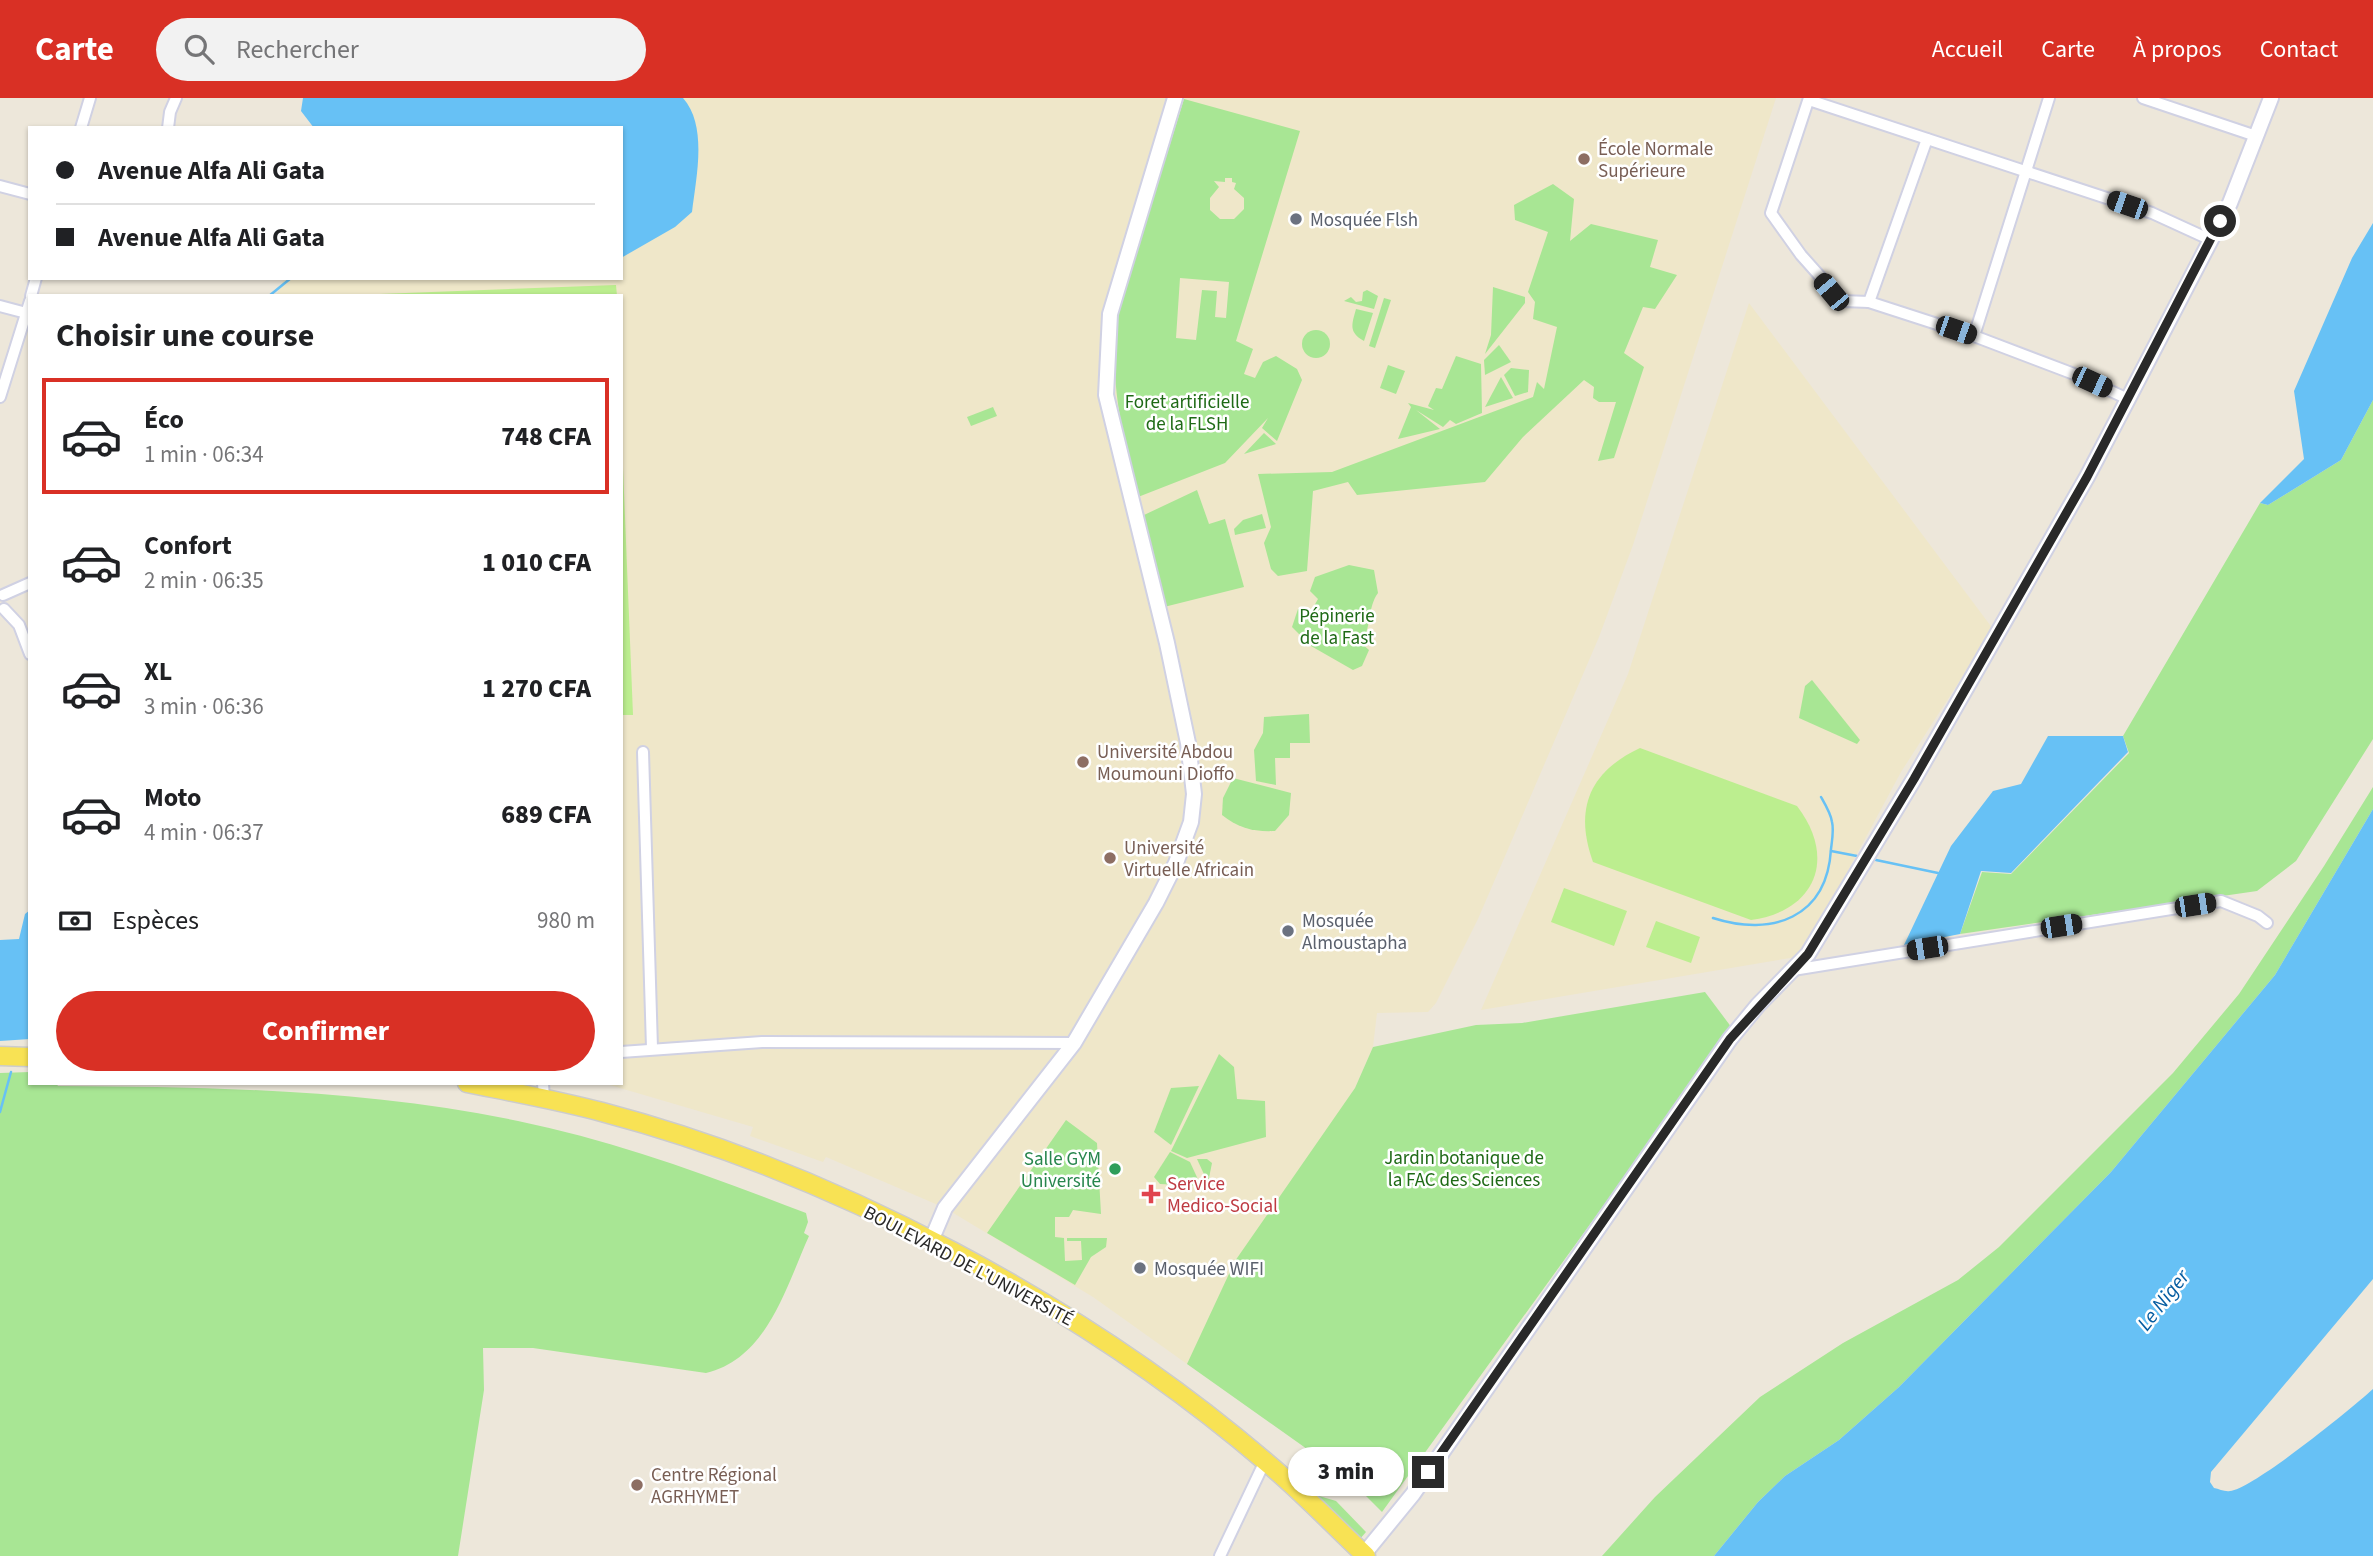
<!DOCTYPE html>
<html lang="fr">
<head>
<meta charset="utf-8">
<style>
	:root { --surface:#fff; --page:#f2f2f2; --text:#202124; --muted:#757577; --line:#e0e0e0; --accent:#d93025 }
	body { margin:0; font-family:"Source Sans 3",sans-serif; background:var(--page); color:var(--text); height:100vh; display:flex; flex-direction:column; font-size:26px; white-space:nowrap }
	* { box-sizing:border-box; margin:0 }
	p { font-size:23px; color:var(--muted) }
	.icon { flex:none; width:38px; height:38px; fill:none; stroke:currentColor; stroke-width:2; stroke-linecap:round; stroke-linejoin:round }
	.map { position:relative; flex:1; overflow:hidden }
	.side { position:absolute; left:28px; top:196px; width:595px; height:791px; display:flex; flex-direction:column; background:var(--surface); border-radius:0px; box-shadow:0 2px 5px #0004 }
	.side>* { flex:none }
	.top-card { position:absolute; left:28px; top:28px; width:595px; height:154px; border-radius:0px; box-shadow:0 2px 5px #0004; display:grid; align-content:center; height:154px; padding:0 28px; background:var(--surface) }
	.end { position:absolute; width:32px; height:32px; margin:-16px; border:9px solid #292929; background:#fff; box-shadow:0 0 0 4px #fff }
	.from { border-radius:50% }
	.bubble { position:absolute; height:49px; border-radius:24px; background:var(--surface); box-shadow:0 2px 5px #0004; font-size:23px; font-weight:800; line-height:49px; text-align:center }
	.car { position:absolute; width:21px; height:42px; margin:-21px -10px; border-radius:9px; box-shadow:0 0 5px 2px #0007; background:linear-gradient(#222 24%,#8ab4d8 0 40%,#222 0 76%,#8ab4d8 0 86%,#222 0) }
	.top-card b { display:flex; align-items:center; gap:24px; height:66px; font-size:26px }
	.top-card b+b { border-top:2px solid var(--line) }
	.top-card i { width:18px; height:18px; background:var(--text) }
	ul { padding:0; list-style:none }
	li { display:flex; align-items:center; gap:21px; height:116px; margin:0 14px 10px; padding:0 14px; border:4px solid transparent; border-radius:0px }
	li div { flex:1 }
	li b { display:block; font-size:26px }
	li em { font-style:normal; font-weight:800 }
	li.on { border-color:var(--accent) }
	li>.icon { width:63px; height:63px; stroke-width:1.5 }
	h2 { padding:0 28px; font-size:32px; line-height:84px }
	.pay { display:flex; align-items:center; gap:18px; height:77px; padding:0 28px; font-size:26px }
	.pay p { margin-inline-start:auto }
	.action { display:flex; gap:14px; margin-top:auto; padding:14px 28px }
	.action a { flex:1; height:80px; border-radius:42px; background:var(--accent); color:#fff; font-size:28px; font-weight:800; line-height:80px; text-align:center }
	header { display:flex; align-items:center; gap:42px; box-sizing:border-box; height:98px; padding:0 35px; background:var(--accent); color:#fff }
	header strong { font-size:33px }
	nav { display:flex; gap:38px; margin-inline-start:auto; font-size:24px }
	.search { width:490px; height:63px; background:var(--page); display:flex; align-items:center; gap:18px; box-sizing:border-box; padding:0 24px; border-radius:38px; color:var(--muted); font-size:26px }
	.map>svg:first-child { display:block }
	.education { fill:#efe7c9 }
	.green { fill:#a8e694; fill-rule:evenodd }
	.pitch { fill:#bcee8f }
	.water { fill:#67c1f5 }
	.lines { fill:none; stroke-linecap:round; stroke-linejoin:round }
	.stream { stroke:#67c1f5; stroke-width:2.5 }
	.minor-casing { stroke:#d0d1e3; stroke-width:14 }
	.tertiary-casing { stroke:#d0d1e3; stroke-width:18 }
	.primary-casing { stroke:#ccc; stroke-width:21 }
	.minor { stroke:#fff; stroke-width:10 }
	.tertiary { stroke:#fff; stroke-width:14 }
	.primary { stroke:#f8e254; stroke-width:18 }
	.route { stroke:#292929; stroke-width:9 }
	.education-dot { fill:#8d6e63; stroke:#fff; stroke-width:2.5 }
	.worship-dot { fill:#6b7280; stroke:#fff; stroke-width:2.5 }
	.leisure-dot { fill:#2e9e5b; stroke:#fff; stroke-width:2.5 }
	.health-dot { fill:#e0444e; stroke:#fff; stroke-width:2.5 }
	.labels { text-anchor:middle; stroke-width:5; stroke-linejoin:round; paint-order:stroke }
	.education-label { font-size:19px; fill:#785e54; stroke:#fff; text-anchor:start }
	.worship-label { font-size:19px; fill:#5b616d; stroke:#fff; text-anchor:start }
	.park-label { font-size:19px; fill:#1f6a16; stroke:#fff }
	.leisure-label { font-size:19px; fill:#27864d; stroke:#fff; text-anchor:end }
	.health-label { font-size:19px; fill:#be3a42; stroke:#fff; text-anchor:start }
	.street-label { font-size:19px; fill:#292929; stroke:#fff }
	.water-label { font-size:21px; font-style:italic; fill:#065da1; stroke:#fff }
</style>
</head>
<body>
<header>
<strong>Carte</strong>
<div class="search"><svg class="icon" aria-label="search" viewBox="0 0 24 24"><circle cx="10" cy="10" r="6"/><path d="M15 15l6 6"/></svg>Rechercher</div>
<nav><a>Accueil</a><a>Carte</a><a>À propos</a><a>Contact</a></nav>
</header>
<div class="map">
<svg width="2373" height="1458" viewBox="0 0 2373 1458">
	<rect width="100%" height="100%" fill="#ede7da"/>
	<g class="education">
		<polygon points="361,0 1776,0 1633,447 1599,539 1478,821 1436,905 1428,914 1377,915 1373,949 1355,990 1220,1198 1187,1266 1093,1199 945,1110 826,1059 823,1064 750,1038 753,1029 603,985 621,985 621,198 276,198 284,180 621,180 621,30"/>
		<polygon points="1749,205 1993,531 1901,674 1802,858 1481,912 1628,576"/>
	</g>
	<g class="green">
		<path d="M1184,1L1300,33L1236,243L1253,251L1244,276L1255,280L1263,264L1276,258L1297,271L1302,282L1277,343L1262,330L1268,320L1225,365L1138,399C1122,332 1106,276 1120,207ZM1225,80H1232V84L1236,85L1234,91L1244,100V111L1234,121H1220L1210,112V100L1219,89L1214,83L1225,84ZM1180,180L1229,184L1226,220L1215,219L1217,193L1202,192L1196,242L1176,240Z"/>
		<polygon points="1553,86 1574,101 1570,143 1591,126 1658,142 1650,169 1677,177 1655,211 1643,209 1624,255 1644,269 1614,360 1598,363 1616,304 1599,304 1593,300 1594,289 1584,282 1523,339 1485,384 1357,397 1348,384 1313,393 1307,473 1278,478 1271,471 1264,445 1271,429 1258,376 1332,374 1533,299 1537,284 1544,291 1557,229 1533,221 1535,204 1528,194 1548,134 1515,122 1514,107"/>
		<polygon points="1493,189 1525,199 1525,205 1485,256 1491,237"/>
		<polygon points="1367,192 1378,198 1374,211 1344,203 1351,199 1356,204 1362,203 1363,194"/>
		<polygon points="1384,200 1391,202 1375,250 1369,248"/>
		<path d="M1356,211L1373,215L1364,243C1348,234 1352,226 1356,211Z"/>
		<circle cx="1316" cy="246" r="14"/>
		<polygon points="1499,247 1511,264 1485,277 1484,262"/>
		<polygon points="1456,258 1481,266 1482,315 1456,326 1450,322 1443,329 1416,312 1440,331 1398,341 1411,309 1408,305 1434,312 1428,308 1436,290 1442,291"/>
		<polygon points="1388,267 1405,273 1396,296 1380,290"/>
		<polygon points="1511,270 1529,272 1528,294 1515,298 1504,277"/>
		<polygon points="1501,279 1513,300 1485,309"/>
		<polygon points="2373,302 2373,641 2296,763 2257,793 1960,836 1982,774 2011,776 2129,655 2123,638 2260,405 2268,407 2341,362"/>
		<polygon points="993,309 997,318 971,328 967,319"/>
		<polygon points="1264,335 1276,346 1244,356"/>
		<polygon points="1197,392 1209,426 1225,421 1244,489 1164,509 1144,417"/>
		<polygon points="1262,416 1266,430 1235,437 1234,431 1243,422"/>
		<path d="M1349,467L1374,472L1378,495C1367,510 1372,530 1361,545L1369,552L1362,568L1353,572L1311,548L1292,529L1298,511L1310,515L1318,501L1310,493L1315,479Z"/>
		<polygon points="1812,582 1860,642 1857,646 1799,620 1805,588"/>
		<polygon points="1309,616 1310,645 1290,645 1290,660 1275,660 1276,687 1256,683 1254,652 1263,635 1264,619"/>
		<path d="M1233,680L1291,695L1289,717L1275,733C1254,734 1238,730 1222,717L1223,700Z"/>
		<polygon points="2373,689 2373,711 2275,877 2111,1074 1899,1289 1839,1342 1785,1378 1758,1404 1714,1458 1602,1458 1655,1399 1760,1299 1843,1245 1958,1182 1999,1149 2173,975 2239,896 2324,768"/>
		<polygon points="1705,894 1732,930 1382,1414 1356,1388 1292,1370 1307,1351 1187,1266 1235,1163 1355,990 1373,949 1476,927 1522,925"/>
		<polygon points="1219,956 1234,969 1237,1001 1265,1003 1266,1039 1187,1060 1171,1053"/>
		<path d="M30,974V985H56L58,988C212,989 366,991 518,1023C616,1043 713,1079 806,1115L808,1124L804,1135L809,1138C786,1189 767,1261 706,1275L533,1250H483L484,1292L458,1458H0V975Z"/>
		<polygon points="1199,988 1171,1047 1154,1034 1171,990"/>
		<polygon points="1066,1022 1097,1045 1101,1116 1073,1112 1069,1119 1055,1119 1055,1139 1064,1140 1065,1163 1082,1162 1081,1143 1067,1143 1067,1140 1107,1140 1106,1149 1091,1159 1075,1187 987,1135"/>
		<polygon points="1170,1054 1190,1064 1201,1088 1160,1086 1154,1079"/>
		<polygon points="1197,1061 1207,1061 1212,1065 1208,1085"/>
		<polygon points="1316,1397 1336,1403 1366,1434 1359,1442 1315,1399"/>
	</g>
	<g class="pitch">
		<polygon points="616,187 617,198 327,198"/>
		<polygon points="621,320 633,617 621,617"/>
		<path d="M1640,650L1797,708C1837,760 1816,813 1751,822L1593,764C1574,711 1589,674 1640,650Z"/>
		<polygon points="1564,790 1627,813 1614,848 1551,824"/>
		<polygon points="1656,823 1700,839 1691,865 1646,849"/>
	</g>
	<g class="water">
		<path d="M303,0H683C708,28 696,80 692,114L675,129L621,160V30H314L301,13Z"/>
		<polygon points="2373,125 2373,302 2341,362 2268,407 2260,405 2304,361 2294,293 2352,160"/>
		<polygon points="2048,638 2123,638 2128,654 2011,775 1981,773 1960,836 1904,847 1951,748 1993,693 2021,686"/>
		<path d="M2373,711V1181L2211,1374L2210,1384L2214,1390C2219,1391 2225,1394 2230,1393C2253,1391 2352,1310 2373,1291V1458H1714L1758,1404L1785,1378L1839,1342L1899,1289L2111,1074L2275,877Z"/>
		<polygon points="30,812 30,941 0,943 0,842 19,841 25,816"/>
	</g>
	<g class="lines">
		<g class="stream">
			<polyline points="269,198 291,180"/>
			<polyline points="1831,753 1857,758"/>
			<polyline points="1876,762 1938,775"/>
			<path d="M1713,820C1772,839 1827,820 1831,751C1832,743 1834,732 1832,724C1831,716 1825,706 1821,699"/>
			<polyline points="0,1014 11,974"/>
		</g>
		<g class="minor-casing">
			<g id="minor">
				<polyline points="1809,0 1771,115 1801,157 1842,203 1869,204 1974,238 2049,0"/>
				<polyline points="2143,0 2256,38"/>
				<polyline points="1809,2 2152,115 2211,142"/>
				<polyline points="81,30 90,0"/>
				<polyline points="168,30 170,14 176,0"/>
				<polyline points="0,88 30,96"/>
				<polyline points="31,198 36,180"/>
				<polyline points="1869,204 1927,41"/>
				<polyline points="0,208 30,216"/>
				<polyline points="1974,238 2074,276 2128,301"/>
				<polyline points="0,299 30,203"/>
				<polyline points="3,497 30,485"/>
				<polyline points="4,511 19,527 30,556"/>
				<polyline points="643,654 652,950"/>
				<polyline points="1793,872 2221,803 2258,818 2267,825"/>
				<polyline points="621,954 762,944 1074,945"/>
				<polyline points="543,985 544,1000"/>
				<polyline points="1220,1458 1265,1363"/>
			</g>
		</g>
		<g class="tertiary-casing">
			<g id="tertiary">
				<polyline points="931,1143 945,1110 1074,945 1156,805 1176,765 1191,724 1194,696 1188,645 1167,545 1106,297 1110,216 1175,0"/>
				<polyline points="1364,1456 1413,1396 1730,941 1758,907 1808,856 1914,681 2087,379 2128,301 2230,105 2271,0"/>
			</g>
		</g>
		<g class="primary-casing">
			<g id="primary">
				<polyline points="0,958 30,959"/>
				<path d="M467,985C512,994 557,1002 602,1014C834,1075 1084,1208 1266,1364C1301,1393 1333,1427 1366,1458"/>
			</g>
		</g>
		<use href="#minor" class="minor"/>
		<use href="#tertiary" class="tertiary"/>
		<use href="#primary" class="primary"/>
	</g>
	<g class="lines">
		<polyline class="route" points="1428,1374 1730,941 1808,856 1914,681 2087,379 2220,123"/>
	</g>
	<g class="education-dot">
		<circle cx="1584" cy="61" r="7"/>
		<circle cx="1083" cy="664" r="7"/>
		<circle cx="1110" cy="760" r="7"/>
		<circle cx="637" cy="1387" r="7"/>
	</g>
	<g class="worship-dot">
		<circle cx="1296" cy="121" r="7"/>
		<circle cx="1288" cy="833" r="7"/>
		<circle cx="1140" cy="1170" r="7"/>
	</g>
	<circle class="leisure-dot" cx="1115" cy="1071" r="7"/>
	<path class="health-dot" d="M1147.5 1085.5h7v7h7v7h-7v7h-7v-7h-7v-7h7z"/>
	<g class="labels">
		<g class="education-label">
			<text x="1598" y="57">École Normale<tspan x="1598" dy="22">Supérieure</tspan></text>
			<text x="1097" y="660">Université Abdou<tspan x="1097" dy="22">Moumouni Dioffo</tspan></text>
			<text x="1124" y="756">Université<tspan x="1124" dy="22">Virtuelle Africain</tspan></text>
			<text x="651" y="1383">Centre Régional<tspan x="651" dy="22">AGRHYMET</tspan></text>
		</g>
		<g class="worship-label">
			<text x="1310" y="128">Mosquée Flsh</text>
			<text x="1302" y="829">Mosquée<tspan x="1302" dy="22">Almoustapha</tspan></text>
			<text x="1154" y="1177">Mosquée WIFI</text>
		</g>
		<g class="park-label">
			<text x="1187" y="310">Foret artificielle<tspan x="1187" dy="22">de la FLSH</tspan></text>
			<text x="1337" y="524">Pépinerie<tspan x="1337" dy="22">de la Fast</tspan></text>
			<text x="1464" y="1066">Jardin botanique de<tspan x="1464" dy="22">la FAC des Sciences</tspan></text>
		</g>
		<g class="leisure-label">
			<text x="1101" y="1067">Salle GYM<tspan x="1101" dy="22">Université</tspan></text>
		</g>
		<g class="health-label">
			<text x="1167" y="1092">Service<tspan x="1167" dy="22">Medico-Social</tspan></text>
		</g>
		<g class="street-label">
			<text transform="translate(969 1167) rotate(28)" y="7">BOULEVARD DE L'UNIVERSITÉ</text>
		</g>
		<g class="water-label">
			<text transform="translate(2163 1202) rotate(-52)" y="7">Le Niger</text>
		</g>
	</g>
</svg>
<i class="end from" style="left:2220px;top:123px"></i>
<i class="end" style="left:1428px;top:1374px"></i>
<div class="bubble" style="left:1288px;top:1349px;width:116px">3 min</div>
<i class="car" style="left:2127px;top:107px;rotate:289deg"></i>
<i class="car" style="left:1831px;top:194px;rotate:320deg"></i>
<i class="car" style="left:1956px;top:232px;rotate:109deg"></i>
<i class="car" style="left:2092px;top:284px;rotate:115deg"></i>
<i class="car" style="left:2195px;top:807px;rotate:81deg"></i>
<i class="car" style="left:2061px;top:828px;rotate:81deg"></i>
<i class="car" style="left:1927px;top:850px;rotate:261deg"></i>
<div class="top-card">
<b><i class="from"></i>Avenue Alfa Ali Gata</b>
<b><i></i>Avenue Alfa Ali Gata</b>
</div>
<section class="side">
<h2>Choisir une course</h2>
<ul>
<li class="on"><svg class="icon" aria-label="car" viewBox="0 0 24 24"><path d="M5 17H2v-5l4-1 3-4h7l3 4 3 1v5h-3M9 17h6M6 11h13"/><circle cx="7" cy="17" r="2"/><circle cx="17" cy="17" r="2"/></svg><div><b>Éco</b><p>1 min · 06:34</p></div><em>748 CFA</em></li>
<li><svg class="icon" aria-label="car" viewBox="0 0 24 24"><path d="M5 17H2v-5l4-1 3-4h7l3 4 3 1v5h-3M9 17h6M6 11h13"/><circle cx="7" cy="17" r="2"/><circle cx="17" cy="17" r="2"/></svg><div><b>Confort</b><p>2 min · 06:35</p></div><em>1 010 CFA</em></li>
<li><svg class="icon" aria-label="car" viewBox="0 0 24 24"><path d="M5 17H2v-5l4-1 3-4h7l3 4 3 1v5h-3M9 17h6M6 11h13"/><circle cx="7" cy="17" r="2"/><circle cx="17" cy="17" r="2"/></svg><div><b>XL</b><p>3 min · 06:36</p></div><em>1 270 CFA</em></li>
<li><svg class="icon" aria-label="car" viewBox="0 0 24 24"><path d="M5 17H2v-5l4-1 3-4h7l3 4 3 1v5h-3M9 17h6M6 11h13"/><circle cx="7" cy="17" r="2"/><circle cx="17" cy="17" r="2"/></svg><div><b>Moto</b><p>4 min · 06:37</p></div><em>689 CFA</em></li>
</ul>
<div class="pay"><svg class="icon" aria-label="cash" viewBox="0 0 24 24"><path d="M3 7h18v10H3z"/><circle cx="12" cy="12" r="2"/></svg>Espèces<p>980 m</p></div>
<div class="action"><a>Confirmer</a></div>
</section>
</div>
</body>
</html>
